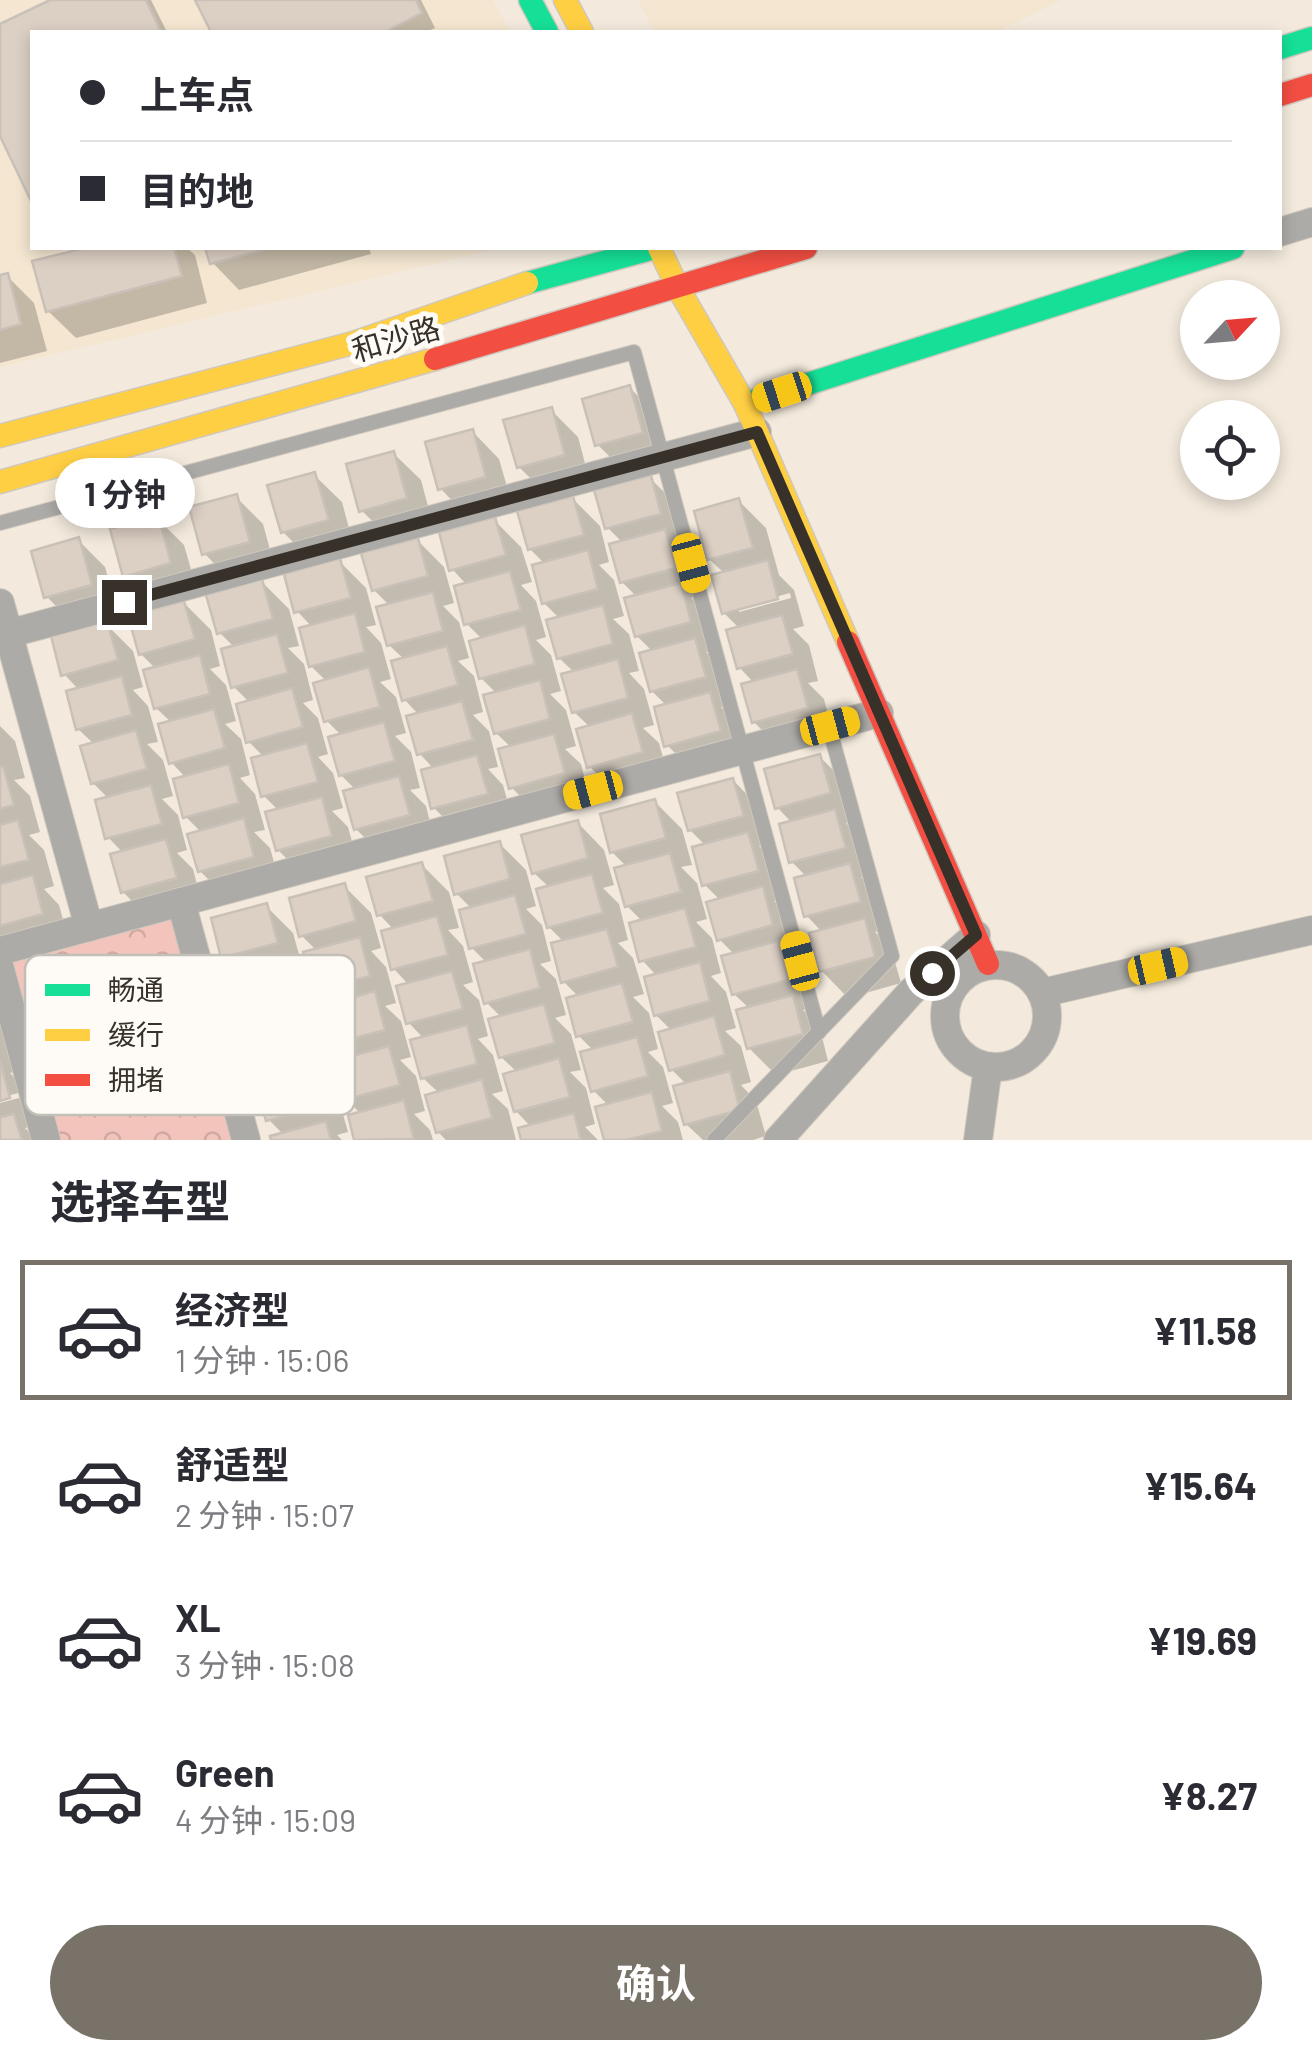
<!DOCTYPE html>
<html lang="zh">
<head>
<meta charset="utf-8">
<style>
	:root { --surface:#fff; --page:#f7f7f7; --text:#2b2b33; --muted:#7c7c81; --line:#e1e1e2; --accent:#797268 }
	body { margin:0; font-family:Barlow,"Noto Sans SC",sans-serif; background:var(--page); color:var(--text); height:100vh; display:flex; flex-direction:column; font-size:38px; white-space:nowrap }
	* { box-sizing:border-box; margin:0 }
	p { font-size:32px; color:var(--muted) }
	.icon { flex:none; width:55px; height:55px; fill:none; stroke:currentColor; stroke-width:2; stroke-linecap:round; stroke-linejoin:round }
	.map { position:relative; height:1140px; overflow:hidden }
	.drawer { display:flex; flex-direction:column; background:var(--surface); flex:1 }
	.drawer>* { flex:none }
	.top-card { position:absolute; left:30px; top:30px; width:1252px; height:220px; border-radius:0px; box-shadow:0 5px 15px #0003; display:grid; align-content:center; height:220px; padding:0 50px; background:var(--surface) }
	.needle { width:65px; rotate:64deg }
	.fabs { position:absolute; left:1180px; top:280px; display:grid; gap:20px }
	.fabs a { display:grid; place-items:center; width:100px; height:100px; border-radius:50%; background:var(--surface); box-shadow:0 5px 15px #0003; font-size:50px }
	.end { position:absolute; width:45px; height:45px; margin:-22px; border:12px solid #373129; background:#fff; box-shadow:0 0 0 5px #fff }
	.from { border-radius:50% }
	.bubble { position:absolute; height:70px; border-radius:35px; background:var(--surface); box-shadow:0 5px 15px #0003; font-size:32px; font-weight:700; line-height:70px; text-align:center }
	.car { position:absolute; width:30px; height:60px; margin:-30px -15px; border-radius:12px; box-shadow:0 0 8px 2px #0007; background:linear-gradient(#f5c518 24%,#345 0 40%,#f5c518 0 76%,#345 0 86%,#f5c518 0) }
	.top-card b { display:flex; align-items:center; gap:35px; height:95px; font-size:38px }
	.top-card b+b { border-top:2px solid var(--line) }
	.top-card i { width:25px; height:25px; background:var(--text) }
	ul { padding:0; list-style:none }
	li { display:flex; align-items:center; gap:30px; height:140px; margin:0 20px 15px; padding:0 30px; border:5px solid transparent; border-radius:0px }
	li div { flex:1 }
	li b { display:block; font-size:38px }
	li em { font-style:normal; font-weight:700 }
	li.selected { border-color:var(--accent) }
	li>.icon { width:90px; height:90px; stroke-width:1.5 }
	h2 { padding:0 50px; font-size:45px; line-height:120px }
	.button { display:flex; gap:20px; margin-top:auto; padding:20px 50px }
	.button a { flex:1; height:115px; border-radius:60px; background:var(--accent); color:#fff; font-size:40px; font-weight:700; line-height:115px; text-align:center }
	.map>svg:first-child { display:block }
	.built { fill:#f4e6d0 }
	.park { fill:url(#park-crowns) }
	.shadow { fill:#0003; fill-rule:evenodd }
	.building { fill:#dccfc4; stroke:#c9c1b8; stroke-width:2.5 }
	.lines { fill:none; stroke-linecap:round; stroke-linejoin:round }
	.lane-casing { stroke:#d0c8be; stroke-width:16 }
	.street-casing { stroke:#d0c8be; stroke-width:30 }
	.fast-casing { stroke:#d0c8be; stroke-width:25 }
	.slow-casing { stroke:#d0c8be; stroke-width:25 }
	.jam-casing { stroke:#d0c8be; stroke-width:25 }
	.lane { stroke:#acaba7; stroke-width:14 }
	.street { stroke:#acaba7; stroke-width:28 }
	.fast { stroke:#16e098; stroke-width:22 }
	.slow { stroke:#ffcf43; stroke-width:22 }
	.jam { stroke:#f24e42; stroke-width:22 }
	.route { stroke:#373129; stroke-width:12 }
	.labels { text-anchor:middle; stroke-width:10; stroke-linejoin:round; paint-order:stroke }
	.street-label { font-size:30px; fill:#373129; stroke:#fefbf6 }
	.key { fill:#fefbf6; stroke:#c2beb8; stroke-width:2.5 }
	.key-label { font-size:28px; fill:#373129 }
</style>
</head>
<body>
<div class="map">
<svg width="1312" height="1140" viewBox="0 0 1312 1140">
	<defs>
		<pattern id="park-crowns" width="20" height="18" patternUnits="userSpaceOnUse" patternTransform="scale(2.5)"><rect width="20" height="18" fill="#f2c4bc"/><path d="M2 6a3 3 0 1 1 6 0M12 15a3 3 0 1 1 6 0" fill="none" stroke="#d0a9a2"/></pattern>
	</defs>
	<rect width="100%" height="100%" fill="#f3eadd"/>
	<g class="built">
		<polygon points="0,0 493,0 510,32 32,32 32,248 500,248 0,367"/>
		<polygon points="638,0 1061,0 997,32 654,32"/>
	</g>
	<polygon class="park" points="173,917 234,1140 59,1140 10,961"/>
	<g class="shadow">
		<polygon points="56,0 151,0 167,32 32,32 32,197 0,130 0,27"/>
		<polygon points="198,0 421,0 435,28 426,32 214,32"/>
		<polygon points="95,248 187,248 195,255 207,303 76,338 48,311 35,263"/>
		<polygon points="208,248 369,248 371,254 239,290 212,262"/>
		<polygon points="7,276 34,303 47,351 0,363 0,278"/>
		<polygon points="630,388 657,415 669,460 625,472 598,445"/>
		<polygon points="551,410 578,437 590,482 546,494 519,467"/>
		<polygon points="472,431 499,459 512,504 467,516 440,488"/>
		<polygon points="393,453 421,480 433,525 389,537 361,510"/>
		<polygon points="314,475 342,502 354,547 310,559 283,532"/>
		<polygon points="650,478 677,505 687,540 676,543 692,559 702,595 691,598 707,613 716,649 706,652 722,668 732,704 721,707 736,722 746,758 694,772 667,745 667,706 652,691 653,652 637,636 638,598 622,582 623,543 607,527"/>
		<polygon points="236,497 263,524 275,568 231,581 204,553"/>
		<polygon points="572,498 600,526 609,562 599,565 614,580 624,616 613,619 629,634 639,671 629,673 644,689 654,725 643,728 659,743 669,779 616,793 589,766 590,727 574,712 575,673 559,658 560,619 544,603 545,564 530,549"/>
		<path d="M739,501L766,528L779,575L794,590L804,626L793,629L809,645L818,681L808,683L824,699L833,735L781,749L754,722V683L739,667L740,629L724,613L725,574L709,559ZM790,593L791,598L739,612V607Z"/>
		<polygon points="157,518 184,545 197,590 153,603 126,575"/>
		<polygon points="494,520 521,547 532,582 521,585 536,601 546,637 536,640 551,655 561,691 550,694 566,710 576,746 565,749 581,764 590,800 538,814 511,787 512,748 496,733 497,694 481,678 482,639 467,624 467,585 452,569"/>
		<polygon points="78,540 105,567 118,612 74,624 47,597"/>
		<polygon points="417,540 444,567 454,603 443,606 459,622 469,658 458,661 474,676 483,712 473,715 489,731 498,767 488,769 503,785 513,821 461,835 434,808 434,769 419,753 419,715 404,699 405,660 389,645 390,606 374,590"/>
		<polygon points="339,561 366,588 376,625 366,627 381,643 391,679 380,682 396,697 406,733 395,736 411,752 420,788 410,790 426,806 435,842 383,856 356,829 356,790 341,775 342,736 326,720 327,682 311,666 312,627 297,611"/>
		<polygon points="262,582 289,609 299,646 288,648 304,664 313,700 303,703 318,718 328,754 318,757 333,773 343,808 332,811 348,827 358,863 305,877 278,850 279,811 263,795 264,757 248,741 250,703 234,687 235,648 219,632"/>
		<polygon points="184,603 211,630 220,666 210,669 226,685 236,721 225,724 241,739 250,775 240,778 255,794 265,830 254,832 270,848 280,884 227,898 200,871 201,832 185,816 186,778 171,762 172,723 156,708 156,669 141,654"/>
		<polygon points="106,624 133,651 143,687 133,690 148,706 158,742 147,744 163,760 173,796 162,799 178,815 187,850 177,853 193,869 202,905 150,919 123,892 123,853 108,837 109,799 93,783 94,744 78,729 79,690 64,674"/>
		<polygon points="0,726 15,741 25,778 14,780 30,796 40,832 29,835 44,850 54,886 44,889 59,905 69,941 0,938"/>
		<polygon points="820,757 847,784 856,820 846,823 861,839 871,875 861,877 876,893 886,929 875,932 891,948 901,983 848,998 821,970 822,932 807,916 807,877 792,862 792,823 777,807"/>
		<polygon points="733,780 760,808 769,843 759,846 775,862 784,898 774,901 789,916 799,952 788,955 804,971 814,1007 803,1010 819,1025 828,1061 776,1075 749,1048 750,1009 734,994 735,955 719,939 720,900 705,885 706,846 690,830"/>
		<polygon points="654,801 682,829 692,865 681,867 697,883 707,919 696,922 712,938 721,973 711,976 726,992 736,1028 725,1031 741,1046 751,1082 741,1085 756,1101 766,1136 753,1140 703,1140 686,1124 687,1085 671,1069 672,1031 656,1015 657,976 642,960 643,922 627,906 627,867 612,852"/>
		<polygon points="577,822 604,850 614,885 603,888 619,904 628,940 618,943 633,958 644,994 633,997 649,1013 658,1049 648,1052 663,1067 673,1103 662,1106 678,1122 683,1140 607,1140 609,1106 593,1090 594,1051 579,1036 579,997 564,982 564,942 549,927 550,888 534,873"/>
		<polygon points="499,843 526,870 536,906 526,909 542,925 551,961 540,964 556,979 566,1015 555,1018 571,1034 581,1070 570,1072 586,1088 595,1124 585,1127 598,1140 524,1140 531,1127 516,1111 517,1072 501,1057 502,1018 486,1002 487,963 472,948 472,909 457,894"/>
		<polygon points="422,865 449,892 459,928 448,930 463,946 473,982 463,985 479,1000 488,1036 478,1039 493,1055 503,1091 492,1094 508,1109 516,1140 446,1140 438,1132 439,1093 423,1078 424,1039 409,1023 409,985 394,969 394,930 379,914"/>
		<polygon points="344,886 371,913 381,948 371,951 386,967 396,1003 385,1006 401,1021 411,1057 400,1060 416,1076 425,1111 414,1114 430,1130 433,1140 357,1140 351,1117 361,1114 346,1099 347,1060 331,1044 332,1006 316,990 317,951 301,935"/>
		<polygon points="266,906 293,933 303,969 292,972 308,988 318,1024 307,1027 323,1042 333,1078 322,1081 338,1097 348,1132 337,1135 342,1140 273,1140 284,1135 268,1119 268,1081 253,1065 254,1026 238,1011 239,972 224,956"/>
		<polygon points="0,1023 11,1035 21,1070 10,1073 26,1089 36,1125 25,1128 37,1140 0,1140 0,1103 23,1097 22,1092 0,1098"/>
	</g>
	<g class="building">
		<polygon points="50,0 146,0 161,32 32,32 32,203 0,136 0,24"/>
		<polygon points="195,0 416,0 422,13 385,32 211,32"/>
		<polygon points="85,248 174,248 182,276 46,312 32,261"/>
		<polygon points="205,248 270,248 210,264"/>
		<polygon points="8,273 21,324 0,330 0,275"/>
		<polygon points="630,385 643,433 595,446 582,399"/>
		<polygon points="552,407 565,455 517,468 503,420"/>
		<polygon points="473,429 486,477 438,490 425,442"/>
		<polygon points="394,451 407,498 359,512 346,464"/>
		<polygon points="315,472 329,520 281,533 267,485"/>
		<polygon points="651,475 661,514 605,529 594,490"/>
		<polygon points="237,494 250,542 202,555 189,507"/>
		<polygon points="573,496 584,535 528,550 517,511"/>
		<polygon points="739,498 753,548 707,560 694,511"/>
		<polygon points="158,515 171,563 123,577 110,529"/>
		<polygon points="495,517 506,555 449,571 439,532"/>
		<polygon points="665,529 676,568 620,583 609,544"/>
		<polygon points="79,537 92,585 44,598 31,551"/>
		<polygon points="418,538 428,576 372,591 361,553"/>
		<polygon points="588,550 598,589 542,604 532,565"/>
		<polygon points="340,558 351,598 294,613 284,574"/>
		<polygon points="768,560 778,599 722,614 711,575"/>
		<polygon points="510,571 521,610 464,625 454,586"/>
		<polygon points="262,579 273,619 217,634 206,595"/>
		<polygon points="681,583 691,622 635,637 624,598"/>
		<polygon points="433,592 443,631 387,646 376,607"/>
		<polygon points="184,601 195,639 139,655 128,616"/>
		<polygon points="603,605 613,644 557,659 546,620"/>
		<polygon points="355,613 365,652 309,667 299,628"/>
		<polygon points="782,615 793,654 737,669 726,630"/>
		<polygon points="107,621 118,660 61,676 51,636"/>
		<polygon points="525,625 535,664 479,679 469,641"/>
		<polygon points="277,634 288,673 231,688 221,649"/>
		<polygon points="695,638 706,677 650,692 639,653"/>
		<polygon points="447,646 458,685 402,701 391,661"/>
		<polygon points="200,655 210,694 154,709 143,670"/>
		<polygon points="618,659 628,698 572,713 561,674"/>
		<polygon points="369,667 380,707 324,722 313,683"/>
		<polygon points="797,669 808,708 752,723 741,684"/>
		<polygon points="122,676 132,715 76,730 66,691"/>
		<polygon points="540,680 550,719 494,734 483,695"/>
		<polygon points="292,688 303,727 246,743 236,704"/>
		<polygon points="710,692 721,731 664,747 654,707"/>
		<polygon points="462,701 473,740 417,755 406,716"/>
		<polygon points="214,709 225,748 169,764 158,724"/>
		<polygon points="632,713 643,752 587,768 576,729"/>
		<polygon points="384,722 395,761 339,776 328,737"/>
		<polygon points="136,730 147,769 91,784 80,746"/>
		<polygon points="554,734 565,773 509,789 498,749"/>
		<polygon points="307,743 318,782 261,797 251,758"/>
		<polygon points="820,754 831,793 775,809 764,769"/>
		<polygon points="477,755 488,794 431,809 421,770"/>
		<polygon points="229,764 239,803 183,818 173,779"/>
		<polygon points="3,766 14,805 0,809 0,767"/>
		<polygon points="399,776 410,815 354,830 343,791"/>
		<polygon points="733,778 744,816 688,831 677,793"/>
		<polygon points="151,785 162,824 105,839 95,800"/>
		<polygon points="322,797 332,836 276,851 265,812"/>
		<polygon points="655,799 666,838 610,853 600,814"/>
		<polygon points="835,809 846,848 789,863 779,824"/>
		<polygon points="244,818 254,857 198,872 187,834"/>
		<polygon points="18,820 29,860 0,867 0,825"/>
		<polygon points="578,820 588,858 532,874 521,835"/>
		<polygon points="748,832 759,871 702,886 692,847"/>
		<polygon points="166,839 177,878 121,893 110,854"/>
		<polygon points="500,841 510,879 454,895 444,856"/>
		<polygon points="670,853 681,892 625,907 614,868"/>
		<polygon points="422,862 433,901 377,916 366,877"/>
		<polygon points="850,863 861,902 804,917 794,878"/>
		<polygon points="592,874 603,913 547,928 536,889"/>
		<polygon points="33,875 43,914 0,926 0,884"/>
		<polygon points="345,883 356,921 299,937 289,898"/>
		<polygon points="763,886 773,925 717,941 706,902"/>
		<polygon points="515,895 526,934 469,949 459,910"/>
		<polygon points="267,903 278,943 221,958 211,918"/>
		<polygon points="685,908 696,947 639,962 629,923"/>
		<polygon points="437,916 448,955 391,970 381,931"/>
		<polygon points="865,918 875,957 819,972 809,933"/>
		<polygon points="607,929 618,967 561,983 551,943"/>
		<polygon points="360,937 370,976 314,991 303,952"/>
		<polygon points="778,941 788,980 732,995 721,956"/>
		<polygon points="530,949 540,988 484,1004 473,964"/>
		<polygon points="700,962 710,1001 654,1016 644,977"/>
		<polygon points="452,971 463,1009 406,1024 396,986"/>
		<polygon points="622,983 633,1022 576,1037 566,998"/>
		<polygon points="375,991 385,1030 329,1045 318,1007"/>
		<polygon points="793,995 803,1034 747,1049 736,1010"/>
		<polygon points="544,1004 555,1043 499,1058 488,1019"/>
		<polygon points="714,1016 725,1055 669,1071 658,1032"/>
		<polygon points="467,1025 477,1064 421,1079 410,1040"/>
		<polygon points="637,1037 648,1076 591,1092 580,1052"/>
		<polygon points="389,1046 400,1085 344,1100 333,1061"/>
		<polygon points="559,1058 570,1097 514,1112 503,1074"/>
		<polygon points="0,1060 10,1098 0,1101"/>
		<polygon points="311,1067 322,1106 266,1121 255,1082"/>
		<polygon points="730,1071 740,1110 684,1125 673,1086"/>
		<polygon points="482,1079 492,1118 436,1133 425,1095"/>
		<polygon points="652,1092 662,1131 627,1140 604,1140 595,1107"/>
		<polygon points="404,1100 414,1139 354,1140 348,1115"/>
		<polygon points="574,1113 581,1140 521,1140 518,1128"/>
		<polygon points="14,1114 22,1140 0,1140 0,1117"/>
		<polygon points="326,1121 331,1140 271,1140 270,1136"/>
	</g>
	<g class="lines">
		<g class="lane-casing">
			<g id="lane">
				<polyline points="0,523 634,352 819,1032"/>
				<polyline points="714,1140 892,956 829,727"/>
			</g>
		</g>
		<g class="street-casing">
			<g id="street">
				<polyline points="1280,232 1312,222"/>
				<polyline points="0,603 89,927"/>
				<polyline points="0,636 757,432"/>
				<polyline points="181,902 246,1140"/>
				<polyline points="0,951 879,713"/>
				<circle cx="996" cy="1016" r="51"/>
				<polyline points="0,969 46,1140"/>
				<polyline points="1042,993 1312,930"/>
				<polyline points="778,1140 911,992 976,935"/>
				<polyline points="978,1140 988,1067"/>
			</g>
		</g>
		<g class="fast-casing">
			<g id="fast">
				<polyline points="530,0 547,32"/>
				<polyline points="1280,48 1312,38"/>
				<polyline points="527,283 655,248"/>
				<polyline points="745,404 1233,248"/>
			</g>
		</g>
		<g class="slow-casing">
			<g id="slow">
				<polyline points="565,0 582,32"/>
				<polyline points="659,248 678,288 745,404 848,642"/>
				<polyline points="0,436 353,343 527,283"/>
				<polyline points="0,482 435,359"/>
			</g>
		</g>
		<g class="jam-casing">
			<g id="jam">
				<polyline points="1280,95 1312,85"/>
				<polyline points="435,359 806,248"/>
				<polyline points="848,642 988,964"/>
			</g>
		</g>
		<use href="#lane" class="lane"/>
		<use href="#street" class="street"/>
		<use href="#fast" class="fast"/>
		<use href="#slow" class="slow"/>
		<use href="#jam" class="jam"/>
	</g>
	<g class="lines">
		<polyline class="route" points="124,602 757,432 976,935 932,973"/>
	</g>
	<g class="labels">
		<g class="street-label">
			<text transform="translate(396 340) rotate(-16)" y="10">和沙路</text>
		</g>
	</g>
	<rect x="25" y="955" width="330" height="160" rx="15" class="key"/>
	<rect x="45" y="984" width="45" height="12" fill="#16e098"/>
	<rect x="45" y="1029" width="45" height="12" fill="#ffcf43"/>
	<rect x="45" y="1074" width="45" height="12" fill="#f24e42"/>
	<g class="key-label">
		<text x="108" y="1000">畅通</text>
		<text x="108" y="1045">缓行</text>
		<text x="108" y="1090">拥堵</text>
	</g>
</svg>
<div class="fabs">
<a><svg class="needle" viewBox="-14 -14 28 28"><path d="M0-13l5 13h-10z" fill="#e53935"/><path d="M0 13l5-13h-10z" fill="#7c7c81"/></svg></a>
<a><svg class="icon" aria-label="locate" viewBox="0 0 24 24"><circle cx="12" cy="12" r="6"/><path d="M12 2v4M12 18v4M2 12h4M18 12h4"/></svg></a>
</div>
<i class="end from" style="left:932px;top:973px"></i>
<i class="end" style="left:124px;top:602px"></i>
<div class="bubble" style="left:55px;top:458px;width:140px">1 分钟</div>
<i class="car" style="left:782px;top:392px;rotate:252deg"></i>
<i class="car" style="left:691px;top:563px;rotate:165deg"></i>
<i class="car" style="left:830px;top:726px;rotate:75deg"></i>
<i class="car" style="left:593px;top:790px;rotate:255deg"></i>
<i class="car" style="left:800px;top:961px;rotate:345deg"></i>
<i class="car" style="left:1158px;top:966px;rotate:77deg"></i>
<div class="top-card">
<b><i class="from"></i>上车点</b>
<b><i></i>目的地</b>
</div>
</div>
<section class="drawer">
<h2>选择车型</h2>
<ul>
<li class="selected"><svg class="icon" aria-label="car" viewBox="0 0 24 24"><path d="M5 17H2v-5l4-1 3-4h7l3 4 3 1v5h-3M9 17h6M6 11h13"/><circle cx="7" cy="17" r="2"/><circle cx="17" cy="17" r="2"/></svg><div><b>经济型</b><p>1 分钟 · 15:06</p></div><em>¥11.58</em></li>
<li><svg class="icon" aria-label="car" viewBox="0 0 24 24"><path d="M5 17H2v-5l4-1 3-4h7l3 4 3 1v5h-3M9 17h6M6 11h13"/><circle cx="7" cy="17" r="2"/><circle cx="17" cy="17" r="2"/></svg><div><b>舒适型</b><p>2 分钟 · 15:07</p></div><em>¥15.64</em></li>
<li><svg class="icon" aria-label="car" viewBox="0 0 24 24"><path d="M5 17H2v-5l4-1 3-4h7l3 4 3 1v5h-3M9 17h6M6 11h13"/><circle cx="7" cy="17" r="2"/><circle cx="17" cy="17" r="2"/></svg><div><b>XL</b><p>3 分钟 · 15:08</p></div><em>¥19.69</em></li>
<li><svg class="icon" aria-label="car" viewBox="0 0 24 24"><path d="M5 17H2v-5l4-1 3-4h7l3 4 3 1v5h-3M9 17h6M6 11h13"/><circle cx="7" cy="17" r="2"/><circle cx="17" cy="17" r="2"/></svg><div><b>Green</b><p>4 分钟 · 15:09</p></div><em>¥8.27</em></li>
</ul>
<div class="button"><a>确认</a></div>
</section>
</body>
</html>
